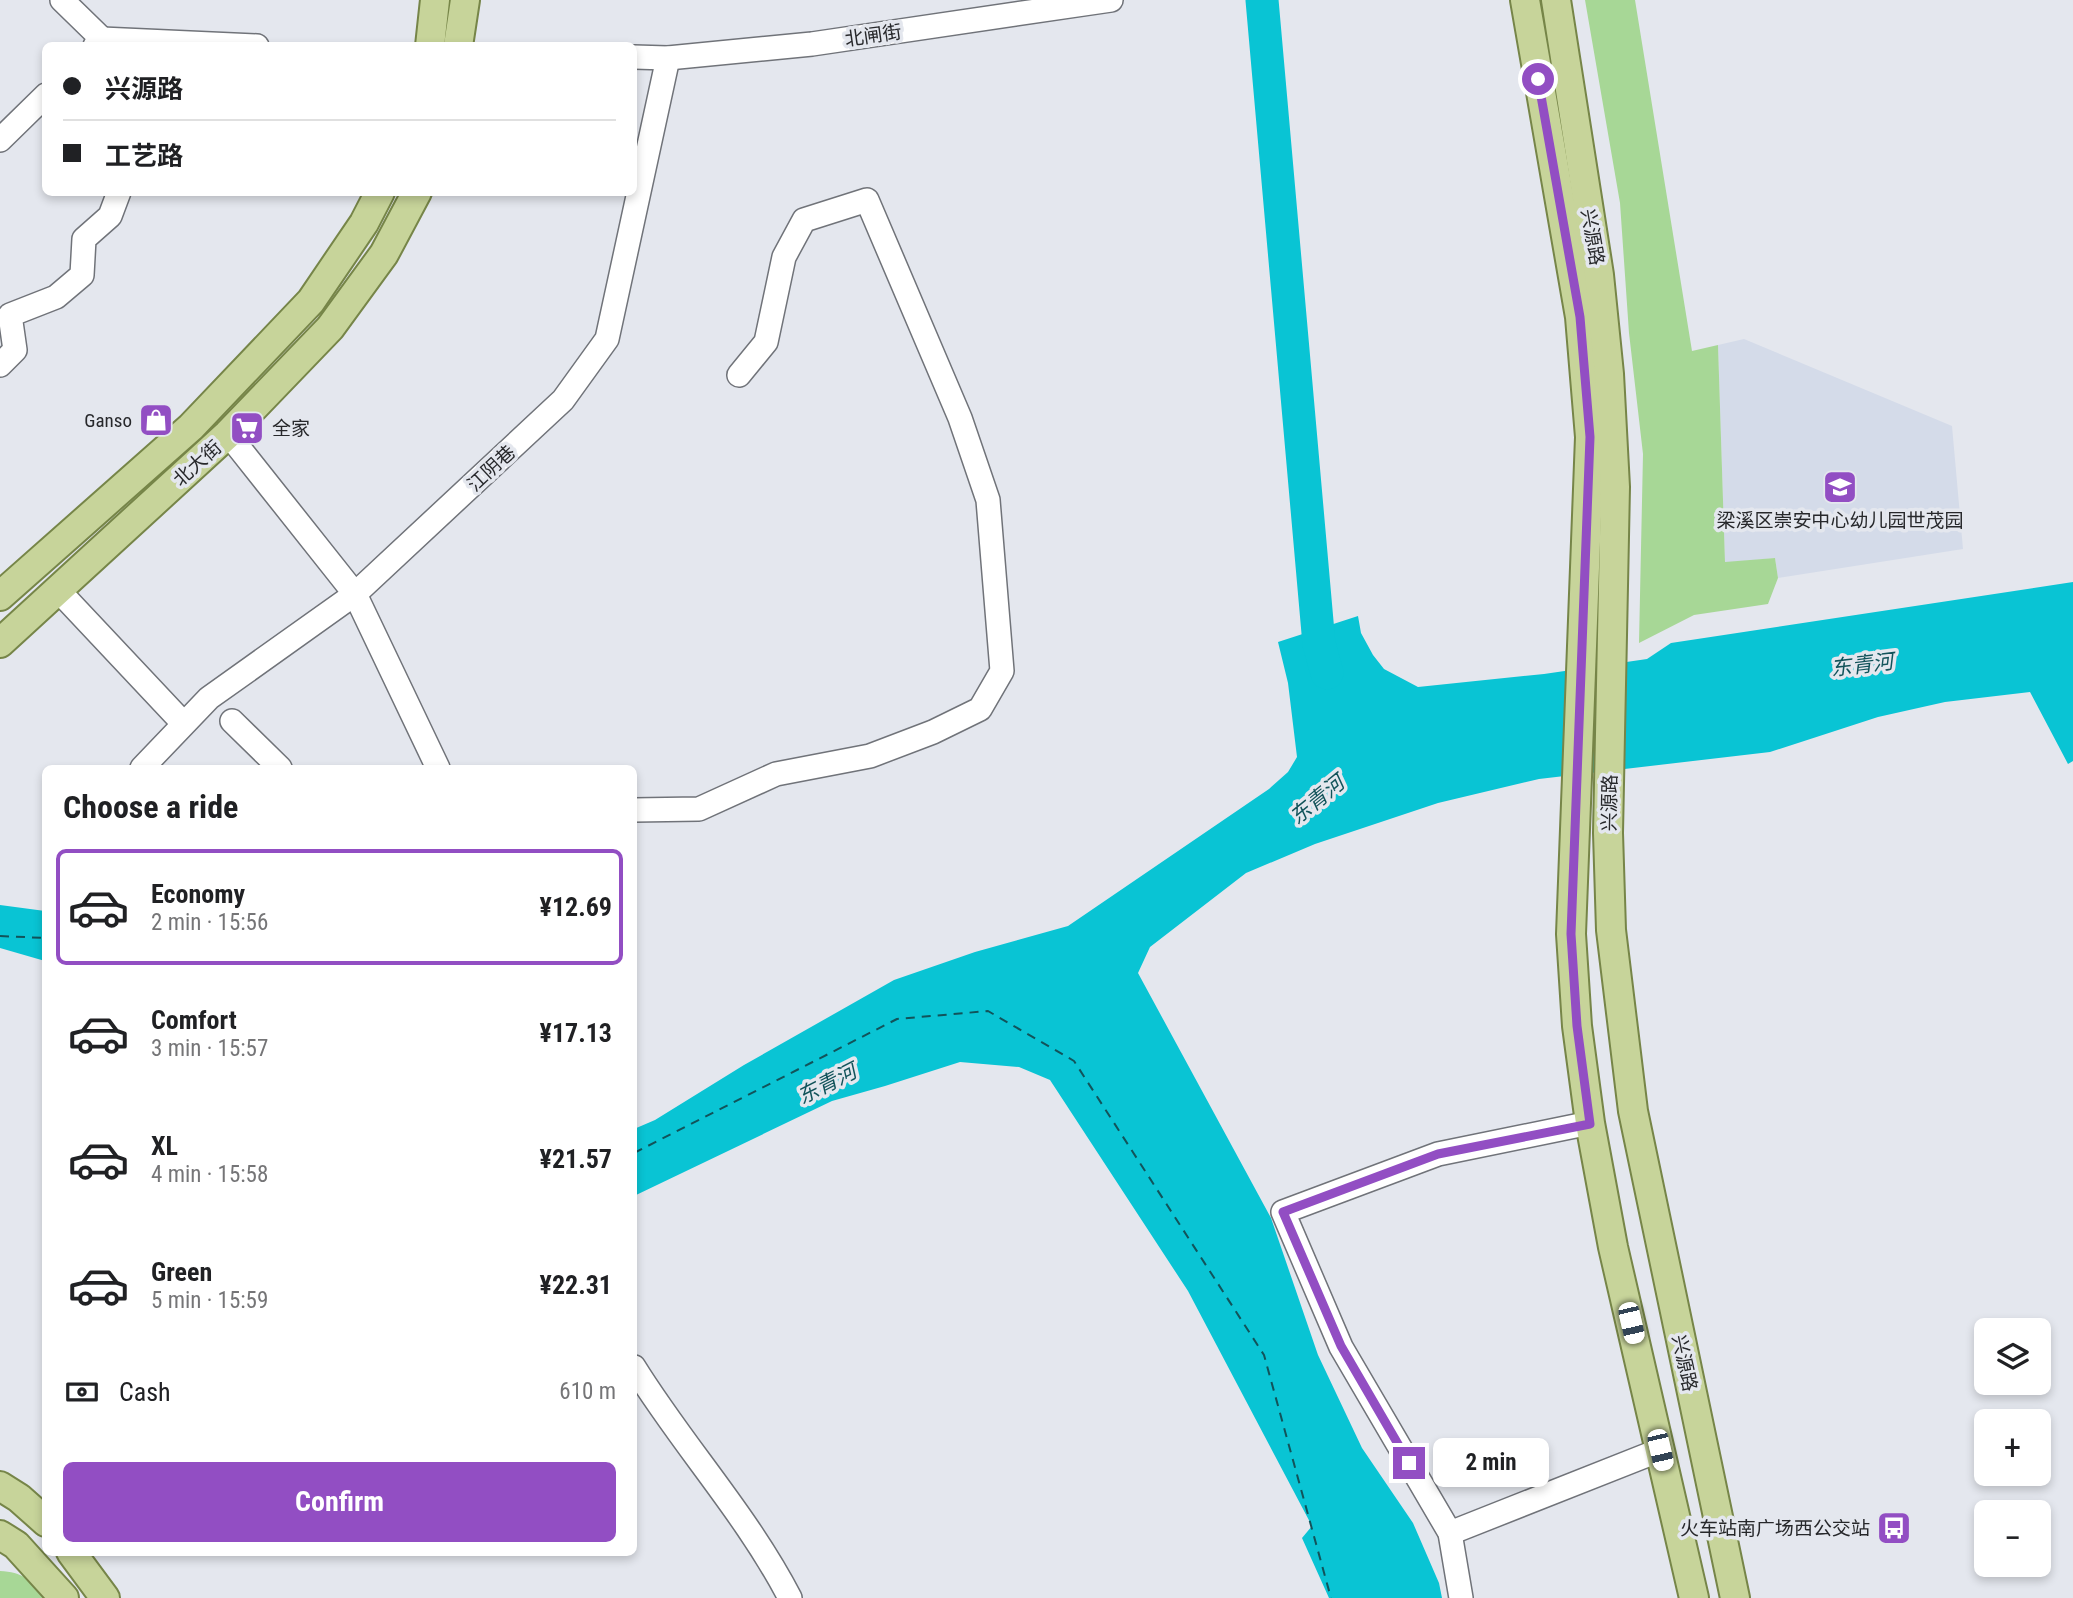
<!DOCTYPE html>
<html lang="en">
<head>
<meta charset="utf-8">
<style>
	:root { --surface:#fff; --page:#f6f6f6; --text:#202124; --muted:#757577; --line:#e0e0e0; --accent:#924ec3 }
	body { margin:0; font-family:"Roboto Condensed","Noto Sans SC",sans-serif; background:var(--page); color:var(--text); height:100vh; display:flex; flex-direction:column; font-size:26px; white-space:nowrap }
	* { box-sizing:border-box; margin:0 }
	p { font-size:23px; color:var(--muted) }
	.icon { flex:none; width:38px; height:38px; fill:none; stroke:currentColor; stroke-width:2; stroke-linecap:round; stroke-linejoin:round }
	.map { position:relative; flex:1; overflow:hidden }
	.drawer { position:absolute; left:42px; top:765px; width:595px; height:791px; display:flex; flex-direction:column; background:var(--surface); border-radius:10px; box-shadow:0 4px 10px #0003 }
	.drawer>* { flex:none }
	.banner { position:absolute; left:42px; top:42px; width:595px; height:154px; border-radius:10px; box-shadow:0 4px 10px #0003; display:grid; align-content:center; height:154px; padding:0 21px; background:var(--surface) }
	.buttons { position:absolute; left:1974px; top:1318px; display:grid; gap:14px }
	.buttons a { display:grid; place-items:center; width:77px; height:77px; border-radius:10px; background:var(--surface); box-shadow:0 4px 10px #0003; font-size:35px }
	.end { position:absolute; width:32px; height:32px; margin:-16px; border:9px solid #924ec3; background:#fff; box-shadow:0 0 0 4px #fff }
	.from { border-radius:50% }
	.bubble { position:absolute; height:49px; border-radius:10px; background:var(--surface); box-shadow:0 4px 10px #0003; font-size:23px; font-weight:700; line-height:49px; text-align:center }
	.car { position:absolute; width:21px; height:42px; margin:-21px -10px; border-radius:9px; box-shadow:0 0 5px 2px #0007; background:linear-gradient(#fff 24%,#345 0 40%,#fff 0 76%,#345 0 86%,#fff 0) }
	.banner b { display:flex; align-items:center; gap:24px; height:66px; font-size:26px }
	.banner b+b { border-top:2px solid var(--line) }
	.banner i { width:18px; height:18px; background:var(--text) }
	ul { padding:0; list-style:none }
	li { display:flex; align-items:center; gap:21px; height:116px; margin:0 14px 10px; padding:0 7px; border:4px solid transparent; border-radius:10px }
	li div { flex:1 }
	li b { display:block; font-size:26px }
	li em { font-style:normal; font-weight:700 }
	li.selected { border-color:var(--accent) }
	li>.icon { width:63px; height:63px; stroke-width:1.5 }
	h2 { padding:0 21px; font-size:32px; line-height:84px }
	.pay { display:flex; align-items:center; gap:18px; height:77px; padding:0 21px; font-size:26px }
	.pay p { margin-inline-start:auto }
	.cta { display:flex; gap:14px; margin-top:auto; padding:14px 21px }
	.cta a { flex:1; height:80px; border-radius:10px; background:var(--accent); color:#fff; font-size:28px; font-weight:700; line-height:80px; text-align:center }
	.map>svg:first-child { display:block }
	.built { fill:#d4dbe9 }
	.green { fill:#a7d796 }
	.water { fill:#09c4d4 }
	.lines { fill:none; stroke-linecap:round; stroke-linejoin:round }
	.river { stroke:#09c4d4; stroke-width:33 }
	.ferry { stroke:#12535a; stroke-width:2; stroke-dasharray:9 7; stroke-linecap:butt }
	.minor-casing { stroke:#707379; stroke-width:26 }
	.major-casing { stroke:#768548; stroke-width:32 }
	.minor { stroke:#fff; stroke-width:23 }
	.major { stroke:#c7d49a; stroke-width:28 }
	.route { stroke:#924ec3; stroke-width:9 }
	.labels { text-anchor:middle; stroke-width:7; stroke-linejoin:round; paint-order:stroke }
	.street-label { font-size:19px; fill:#27282b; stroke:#e4e7ee }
	.poi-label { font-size:19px; fill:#27282b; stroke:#e4e7ee; text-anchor:end }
	.water-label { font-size:21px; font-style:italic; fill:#12535a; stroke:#e4e7ee }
</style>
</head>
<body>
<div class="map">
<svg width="2073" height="1598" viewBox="0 0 2073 1598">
	<rect width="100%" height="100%" fill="#e4e7ee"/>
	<polygon class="built" points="1744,339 1952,426 1963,549 1778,578 1775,558 1725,563 1718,345"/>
	<g class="green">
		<polygon points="1585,0 1635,0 1692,351 1718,345 1725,562 1775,558 1778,578 1768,604 1694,615 1639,643 1643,454 1629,333 1620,203"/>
		<path d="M0,1571C22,1572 32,1580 44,1598H0Z"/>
	</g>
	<g class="water">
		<polygon points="2073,582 2073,761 2068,764 2030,692 1945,702 1878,717 1770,752 1539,779 1438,803 1315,844 1246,873 1150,947 1138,973 1271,1218 1318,1355 1362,1448 1413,1523 1439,1583 1442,1598 1329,1598 1302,1538 1312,1526 1188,1291 1050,1080 1019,1067 960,1062 885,1086 832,1101 634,1196 634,1129 655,1120 744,1065 894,980 975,952 1068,926 1269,789 1288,772 1297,757 1288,683 1278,642 1358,616 1361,633 1373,655 1384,669 1418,687 1544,674 1647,659 1671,643"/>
		<polygon points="0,905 45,911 45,961 0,948"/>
	</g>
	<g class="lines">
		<polyline class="river" points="1262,0 1319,644 1327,673"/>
		<g class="ferry">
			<polyline points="0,936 46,938"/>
			<polyline points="634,1153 897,1019 988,1011 1074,1061 1264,1355 1331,1598"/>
		</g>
		<g class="minor-casing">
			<g id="minor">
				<polyline points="62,0 102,39"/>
				<polyline points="95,46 102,39 257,46"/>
				<polyline points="634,57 668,58 812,44 1111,0"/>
				<polyline points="0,140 46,95"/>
				<polyline points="0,365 15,350 10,315 56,297 82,275 84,239 110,216 119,192"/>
				<polyline points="228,434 355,594 438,768"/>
				<polyline points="57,589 183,723"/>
				<polyline points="232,721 280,768"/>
				<polyline points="142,768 209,698 355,594 563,400 607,339 668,58"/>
				<polyline points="634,810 699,809 776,774 870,756 933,732 980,709 1002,671 988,500 960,418 867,200 804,220 784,257 766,342 739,375"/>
				<path d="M634,1367C683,1446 747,1515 790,1598"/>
				<polyline points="1450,1533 1660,1450"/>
				<polyline points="1461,1598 1450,1533 1341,1347 1283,1212 1438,1154 1590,1123"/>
			</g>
		</g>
		<g class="major-casing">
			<g id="major">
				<polyline points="1525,0 1580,317 1590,437 1571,934 1577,1026 1590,1123 1613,1247 1694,1598"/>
				<polyline points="1556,0 1599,275 1609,374 1615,487 1608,833 1611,930 1633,1111 1735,1598"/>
				<polyline points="430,46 435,0"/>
				<polyline points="458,46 465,0"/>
				<polyline points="0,596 191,427 311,301 364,223 380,192"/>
				<polyline points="0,643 228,434 330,328 384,254 417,192"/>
				<polyline points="0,1486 19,1498 46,1522"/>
				<polyline points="0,1535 16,1545 64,1598"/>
				<polyline points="71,1552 105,1598"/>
			</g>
		</g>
		<use href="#minor" class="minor"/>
		<use href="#major" class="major"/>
	</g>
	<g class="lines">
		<polyline class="route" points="1409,1463 1341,1346 1283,1212 1438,1154 1590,1124 1577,1026 1571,934 1590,437 1580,317 1538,79"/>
	</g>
	<defs>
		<g id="shop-square" transform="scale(1.75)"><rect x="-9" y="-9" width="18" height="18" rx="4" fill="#924ec3" stroke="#e4e7ee"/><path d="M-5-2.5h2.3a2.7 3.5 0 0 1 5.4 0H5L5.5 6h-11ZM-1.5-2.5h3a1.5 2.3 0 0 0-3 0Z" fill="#fff"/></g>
		<g id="supermarket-square" transform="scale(1.75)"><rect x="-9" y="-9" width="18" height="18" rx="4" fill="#924ec3" stroke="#e4e7ee"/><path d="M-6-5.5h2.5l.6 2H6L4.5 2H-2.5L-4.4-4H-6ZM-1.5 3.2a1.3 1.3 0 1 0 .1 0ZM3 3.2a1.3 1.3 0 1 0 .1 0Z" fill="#fff"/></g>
		<g id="school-square" transform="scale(1.75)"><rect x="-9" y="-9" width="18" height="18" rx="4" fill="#924ec3" stroke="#e4e7ee"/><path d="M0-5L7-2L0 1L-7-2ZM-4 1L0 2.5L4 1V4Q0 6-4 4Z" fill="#fff"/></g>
		<g id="bus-square" transform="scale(1.75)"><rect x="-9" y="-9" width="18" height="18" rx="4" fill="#924ec3" stroke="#e4e7ee"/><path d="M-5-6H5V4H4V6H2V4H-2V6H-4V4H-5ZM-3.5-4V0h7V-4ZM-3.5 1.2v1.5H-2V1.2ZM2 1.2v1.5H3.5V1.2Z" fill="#fff"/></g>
	</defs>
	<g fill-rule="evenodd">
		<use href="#shop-square" x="156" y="420"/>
		<use href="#supermarket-square" x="247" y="428"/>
		<use href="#school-square" x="1840" y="487"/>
		<use href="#bus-square" x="1894" y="1528"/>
	</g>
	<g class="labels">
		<g class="street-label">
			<text transform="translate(873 35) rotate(-8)" y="7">北闸街</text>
			<text transform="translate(1593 237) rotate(80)" y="7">兴源路</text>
			<text transform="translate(197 463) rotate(-42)" y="7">北大街</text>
			<text transform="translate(491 468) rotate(-43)" y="7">江阴巷</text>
			<text transform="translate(1609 803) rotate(-89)" y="7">兴源路</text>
			<text transform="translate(1685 1363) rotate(78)" y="7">兴源路</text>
		</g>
		<g class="poi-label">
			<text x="132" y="427">Ganso</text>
			<text x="272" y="435" text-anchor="start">全家</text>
			<text x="1840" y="527" text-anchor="middle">梁溪区崇安中心幼儿园世茂园</text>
			<text x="1870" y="1535">火车站南广场西公交站</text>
		</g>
		<g class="water-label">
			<text transform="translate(1862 665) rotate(-7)" y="7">东青河</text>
			<text transform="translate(1317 800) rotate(-39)" y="7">东青河</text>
			<text transform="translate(827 1084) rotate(-27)" y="7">东青河</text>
		</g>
	</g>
</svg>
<div class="buttons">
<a><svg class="icon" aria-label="layers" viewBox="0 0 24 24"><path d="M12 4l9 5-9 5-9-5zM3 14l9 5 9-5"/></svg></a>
<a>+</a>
<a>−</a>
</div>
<i class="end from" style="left:1538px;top:79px"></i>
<i class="end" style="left:1409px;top:1463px"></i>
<div class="bubble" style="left:1433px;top:1438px;width:116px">2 min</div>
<i class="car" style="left:1631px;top:1323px;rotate:167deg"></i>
<i class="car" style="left:1660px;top:1450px;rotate:167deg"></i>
<div class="banner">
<b><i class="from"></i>兴源路</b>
<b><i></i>工艺路</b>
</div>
<section class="drawer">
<h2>Choose a ride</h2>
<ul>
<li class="selected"><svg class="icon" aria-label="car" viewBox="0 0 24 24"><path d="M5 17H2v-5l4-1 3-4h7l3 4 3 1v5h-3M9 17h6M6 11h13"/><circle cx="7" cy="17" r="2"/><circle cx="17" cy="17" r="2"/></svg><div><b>Economy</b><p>2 min · 15:56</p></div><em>¥12.69</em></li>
<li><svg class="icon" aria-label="car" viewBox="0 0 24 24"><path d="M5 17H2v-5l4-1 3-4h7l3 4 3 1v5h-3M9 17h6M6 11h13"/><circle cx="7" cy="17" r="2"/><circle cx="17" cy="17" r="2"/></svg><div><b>Comfort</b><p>3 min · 15:57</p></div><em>¥17.13</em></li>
<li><svg class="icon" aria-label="car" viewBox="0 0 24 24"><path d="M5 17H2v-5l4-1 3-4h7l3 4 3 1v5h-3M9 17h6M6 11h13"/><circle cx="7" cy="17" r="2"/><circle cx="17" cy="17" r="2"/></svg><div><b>XL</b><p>4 min · 15:58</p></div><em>¥21.57</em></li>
<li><svg class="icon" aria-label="car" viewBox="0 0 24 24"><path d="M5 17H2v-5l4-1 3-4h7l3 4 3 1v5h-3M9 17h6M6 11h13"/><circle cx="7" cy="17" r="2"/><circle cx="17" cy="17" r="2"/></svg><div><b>Green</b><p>5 min · 15:59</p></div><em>¥22.31</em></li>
</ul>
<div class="pay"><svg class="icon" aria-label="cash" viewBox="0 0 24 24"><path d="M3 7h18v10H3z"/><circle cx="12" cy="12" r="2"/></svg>Cash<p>610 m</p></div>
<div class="cta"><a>Confirm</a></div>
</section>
</div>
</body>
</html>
